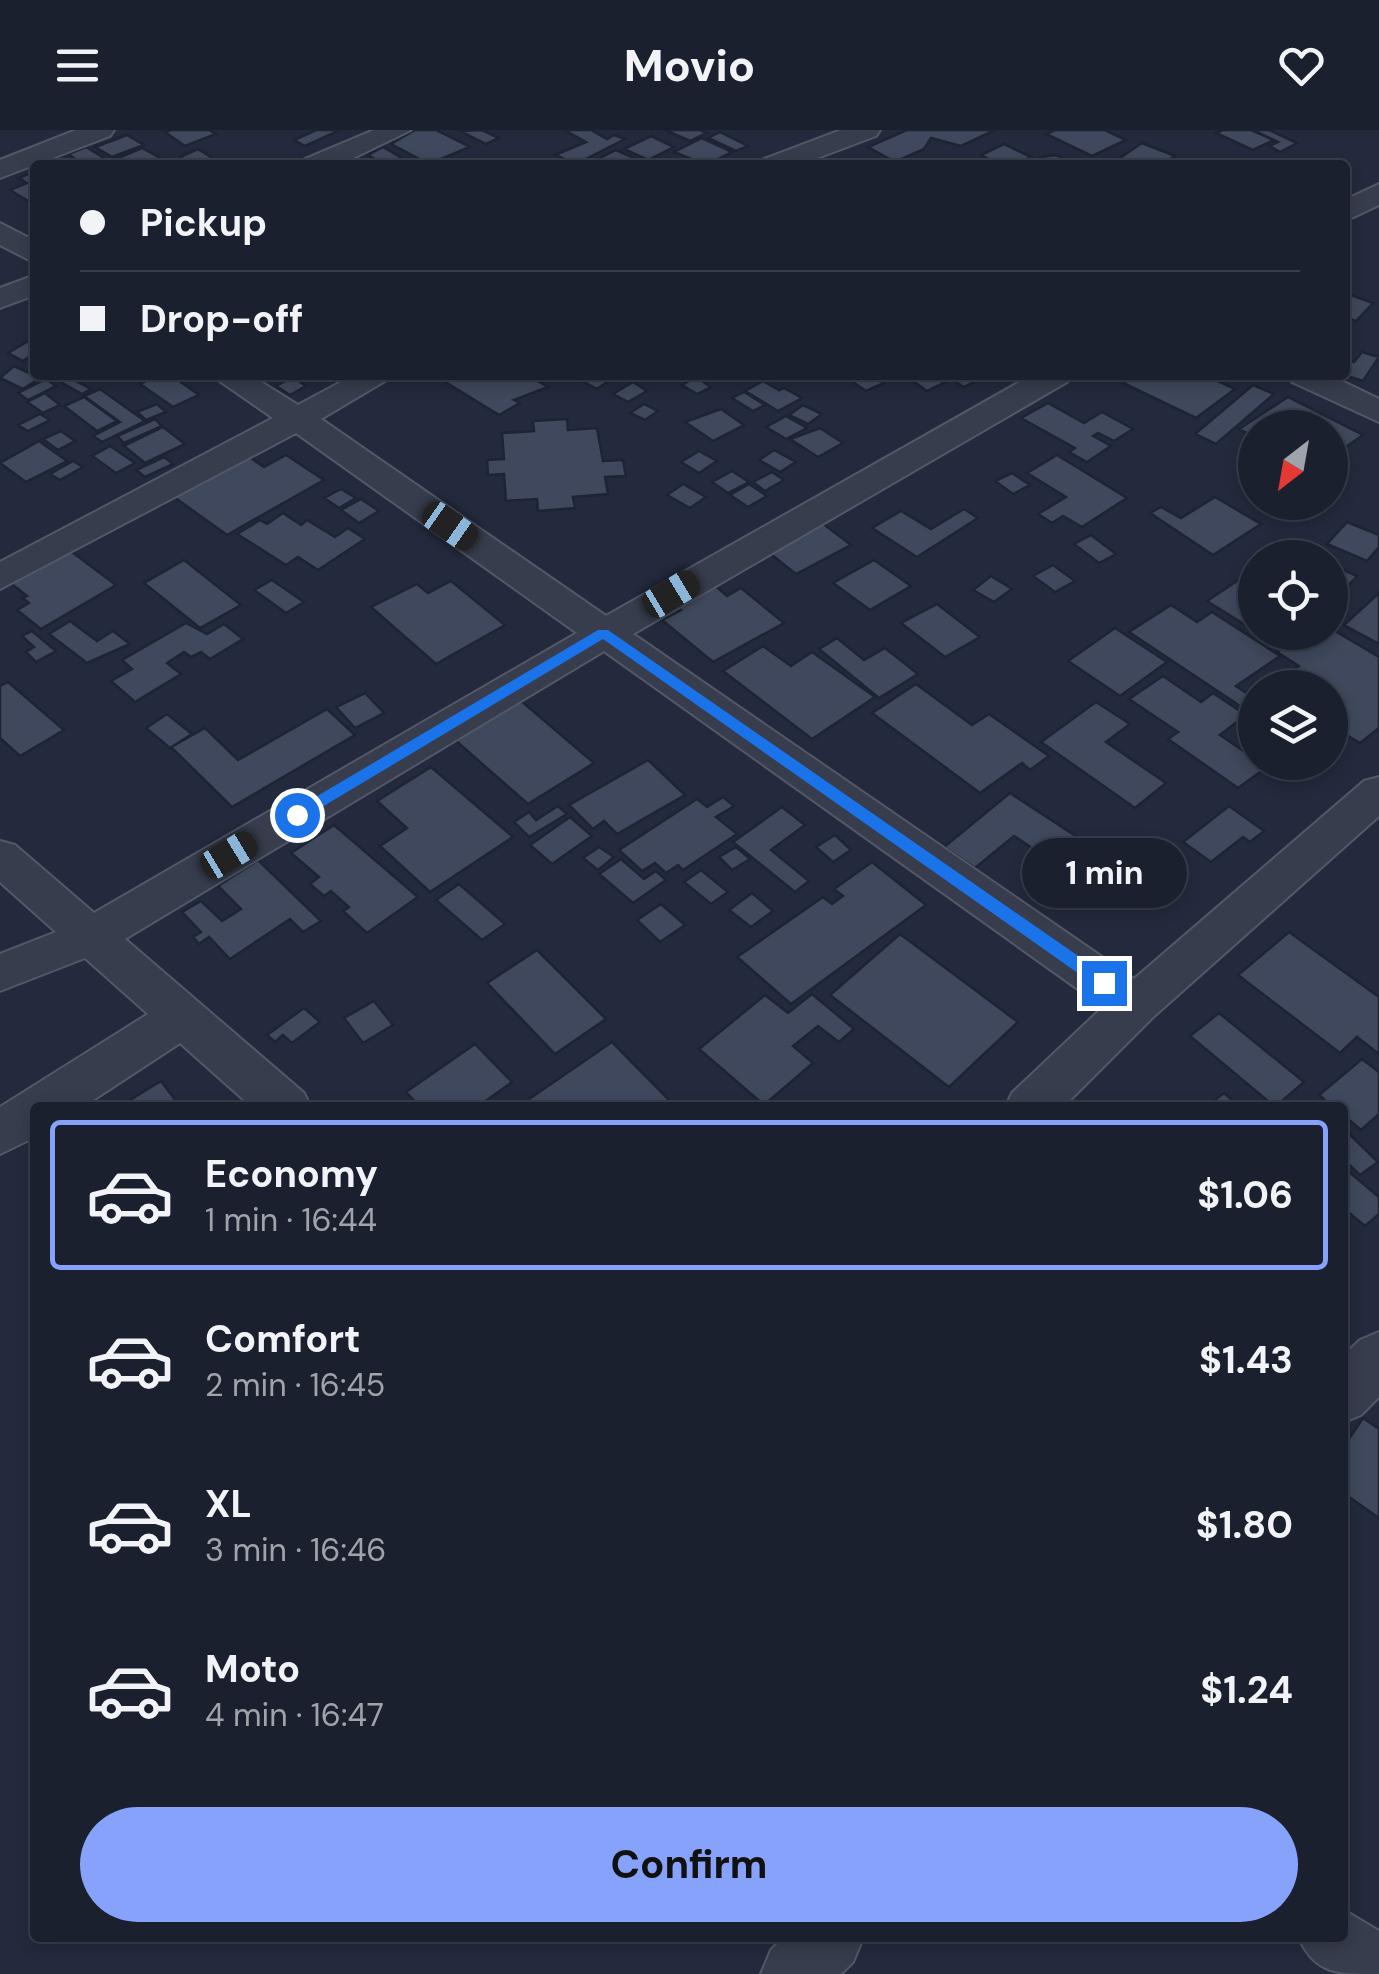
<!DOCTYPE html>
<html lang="en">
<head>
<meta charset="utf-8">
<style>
	:root { --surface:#1a202e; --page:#232836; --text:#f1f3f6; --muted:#9fa3aa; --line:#383e4a; --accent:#86a2fa }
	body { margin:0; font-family:"DM Sans",sans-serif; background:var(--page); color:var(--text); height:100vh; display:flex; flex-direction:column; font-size:38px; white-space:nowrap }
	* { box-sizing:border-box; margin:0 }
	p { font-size:32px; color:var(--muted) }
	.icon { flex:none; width:55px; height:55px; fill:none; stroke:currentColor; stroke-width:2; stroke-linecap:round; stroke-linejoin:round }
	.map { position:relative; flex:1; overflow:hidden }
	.panel { position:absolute; left:30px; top:972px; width:1318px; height:840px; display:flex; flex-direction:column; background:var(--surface); border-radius:10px; box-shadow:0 5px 15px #0003,0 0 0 2px var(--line) }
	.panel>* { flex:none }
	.hud { position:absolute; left:30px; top:30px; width:1320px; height:220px; border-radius:10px; box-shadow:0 5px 15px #0003,0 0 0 2px var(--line); display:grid; align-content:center; height:220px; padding:0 50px; background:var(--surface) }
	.needle { width:65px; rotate:211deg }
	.controls { position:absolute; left:1238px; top:280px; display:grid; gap:20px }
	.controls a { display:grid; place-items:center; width:110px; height:110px; border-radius:50%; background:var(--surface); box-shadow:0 5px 15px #0003,0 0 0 2px var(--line); font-size:50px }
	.end { position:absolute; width:45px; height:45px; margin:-22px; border:12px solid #1a73e8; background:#fff; box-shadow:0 0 0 5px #fff }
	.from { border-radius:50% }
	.bubble { position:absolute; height:70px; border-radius:35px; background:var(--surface); box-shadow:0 5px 15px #0003,0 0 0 2px var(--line); font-size:32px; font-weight:700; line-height:70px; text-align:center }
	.car { position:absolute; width:30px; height:60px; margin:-30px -15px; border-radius:12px; box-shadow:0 0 8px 2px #0007; background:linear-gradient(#222 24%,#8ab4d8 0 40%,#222 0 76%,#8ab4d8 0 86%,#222 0) }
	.hud b { display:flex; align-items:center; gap:35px; height:95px; font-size:38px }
	.hud b+b { border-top:2px solid var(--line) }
	.hud i { width:25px; height:25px; background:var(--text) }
	ul { padding:18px 0 0; list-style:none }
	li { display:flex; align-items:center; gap:30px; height:150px; margin:0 20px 15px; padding:0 30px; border:5px solid transparent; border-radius:10px }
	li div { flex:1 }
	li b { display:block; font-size:38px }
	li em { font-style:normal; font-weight:700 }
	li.current { border-color:var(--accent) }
	li>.icon { width:90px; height:90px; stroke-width:1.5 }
	.primary-button { display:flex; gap:20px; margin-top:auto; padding:20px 50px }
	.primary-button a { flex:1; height:115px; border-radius:60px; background:var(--accent); color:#111; font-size:40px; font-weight:700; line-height:115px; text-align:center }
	header { display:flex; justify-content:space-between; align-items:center; height:130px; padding:0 50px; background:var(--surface); font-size:45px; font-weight:700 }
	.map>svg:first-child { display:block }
	.building { fill:#3f485c; stroke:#1e2434; stroke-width:2.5 }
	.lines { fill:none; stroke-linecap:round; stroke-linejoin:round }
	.minor-casing { stroke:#525868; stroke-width:4 }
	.minor { fill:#373d4d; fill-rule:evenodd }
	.route { fill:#1a73e8 }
</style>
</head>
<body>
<header><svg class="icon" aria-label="menu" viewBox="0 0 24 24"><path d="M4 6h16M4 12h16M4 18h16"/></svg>Movio<svg class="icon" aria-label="heart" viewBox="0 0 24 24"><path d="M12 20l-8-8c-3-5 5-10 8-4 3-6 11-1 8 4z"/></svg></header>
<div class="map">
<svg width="1379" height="1844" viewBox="0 0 1379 1844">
	<rect width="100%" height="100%" fill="#232a3d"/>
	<g class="building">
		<polygon points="171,0 209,0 216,4 185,16 165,2"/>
		<polygon points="316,0 340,0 305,16 294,10"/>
		<polygon points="436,0 470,17 429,34 391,14 415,0"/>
		<polygon points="482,0 499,8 486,14 460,1"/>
		<polygon points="564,0 591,0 607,9 614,5 625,9 576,34 555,25 586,12"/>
		<polygon points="665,0 700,0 707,3 690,11"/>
		<polygon points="907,0 995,0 961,16 931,8 924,19 895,32 868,17"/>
		<polygon points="1055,0 1105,0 1126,10 1092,26 1046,4"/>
		<polygon points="1223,0 1251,0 1274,10 1253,20 1216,3"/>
		<polygon points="1253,0 1269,0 1297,13 1280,22 1269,16 1278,12"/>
		<polygon points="720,2 748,16 736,21 708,8"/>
		<polygon points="127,5 144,15 112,27 95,17"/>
		<polygon points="651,6 674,17 648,30 624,19"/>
		<polygon points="702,8 732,22 706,35 674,22"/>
		<polygon points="1142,13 1175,26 1161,35 1139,35 1120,28"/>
		<polygon points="1004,14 1031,27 1014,35 1000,35 981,25"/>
		<polygon points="86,17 104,28 84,35 68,24"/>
		<polygon points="383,17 414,35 385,35 368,25"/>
		<polygon points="142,18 164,30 153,35 111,31"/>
		<polygon points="198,19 222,34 193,35 180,27"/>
		<polygon points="616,20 645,33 586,35"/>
		<polygon points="1056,25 1074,34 1027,34 1042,27"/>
		<polygon points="33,42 35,70 30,72 10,60 27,53 19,48"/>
		<polygon points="1345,163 1373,173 1356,191 1345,187"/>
		<polygon points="35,207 35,223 23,231 8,223"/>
		<polygon points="1362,222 1379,227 1363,251 1344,245 1345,229 1354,232"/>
		<polygon points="14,236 40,248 23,259 0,248"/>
		<polygon points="67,245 87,245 76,251 91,259 82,264 57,250"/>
		<polygon points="158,245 171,245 199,265 173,277 140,254"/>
		<polygon points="434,245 527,245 548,257 514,270 520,273 499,285"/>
		<polygon points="571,245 617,245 597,259"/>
		<polygon points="862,245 872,245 884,253 866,261 850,250"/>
		<polygon points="917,245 933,245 944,253 927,261 909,248"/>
		<polygon points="945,245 981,245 985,247 964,257"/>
		<polygon points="1135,245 1205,245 1235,259 1196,288 1123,253"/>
		<polygon points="293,247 306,256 290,265 276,256"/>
		<polygon points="696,247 711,257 697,264 682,255"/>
		<polygon points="46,249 56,256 28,270 18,263"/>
		<polygon points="763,251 779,260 784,258 802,268 778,281 745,261"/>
		<polygon points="633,252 647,261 628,272 613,264"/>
		<polygon points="1253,255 1274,264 1216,314 1195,304"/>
		<polygon points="100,259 145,291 102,312 93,306 120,292 84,266"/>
		<polygon points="744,262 765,275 753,281 732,268"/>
		<polygon points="45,263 60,275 43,283 27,272"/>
		<polygon points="84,267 117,291 97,301 64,276"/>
		<polygon points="1288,267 1363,305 1330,328 1330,298 1255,298 1255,307 1239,299"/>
		<polygon points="1048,273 1084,293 1102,282 1133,299 1114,311 1098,303 1093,306 1111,316 1087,332 1069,322 1075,318 1021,288"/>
		<polygon points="157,274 166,282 146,290 137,282"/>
		<polygon points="644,274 658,281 645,290 630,283"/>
		<polygon points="803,275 822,284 808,294 789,285"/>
		<polygon points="721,279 744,295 713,311 685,292"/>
		<polygon points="40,284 50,290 28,301 18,295"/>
		<polygon points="786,286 807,298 786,309 766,297"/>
		<polygon points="155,289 162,296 124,313 117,306"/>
		<polygon points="567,289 568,300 597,298 603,331 623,330 626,346 605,347 608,364 573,367 575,378 538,381 537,369 506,371 504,344 488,345 487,330 504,329 502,303 534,301 533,291"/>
		<polygon points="163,297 185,314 145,333 124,316"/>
		<polygon points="820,298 843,313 818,327 790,309"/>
		<polygon points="61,301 75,311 58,320 43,309"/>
		<polygon points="39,311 67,331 26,352 0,333"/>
		<polygon points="110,316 135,333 116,343 92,326"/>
		<polygon points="774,320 796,332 780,342 759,330"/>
		<polygon points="699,321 717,331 699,343 681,332"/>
		<polygon points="286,325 324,350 227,405 174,367 248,326 264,337"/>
		<polygon points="1057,325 1127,368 1082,397 1063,386 1052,393 1038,384 1066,367 1027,343"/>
		<polygon points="164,327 173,334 145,347 136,340"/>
		<polygon points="73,331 83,337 60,350 50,344"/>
		<polygon points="732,341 749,352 728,363 712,352"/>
		<polygon points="772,342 784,350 765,361 753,352"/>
		<polygon points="1012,343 1030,355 1013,364 995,351"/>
		<polygon points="683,354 706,367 690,378 667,365"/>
		<polygon points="749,354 767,366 748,377 730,365"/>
		<polygon points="341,359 356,368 339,378 324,368"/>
		<polygon points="1215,367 1261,394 1213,425 1150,383 1161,377 1181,388"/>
		<polygon points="361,369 379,381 359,393 341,380"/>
		<polygon points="964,379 978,388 917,427 872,398 901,381 931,399"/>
		<polygon points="283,383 301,395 307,390 335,407 348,398 365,409 318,440 298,427 286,435 237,404 260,390 267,394"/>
		<polygon points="813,386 851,415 796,444 758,414"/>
		<polygon points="1347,392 1379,405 1379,417 1367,431 1327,414"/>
		<polygon points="1091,405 1116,424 1099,433 1074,414"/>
		<polygon points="68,419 116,455 41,499 17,480 29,473 22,468 27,466 9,452"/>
		<polygon points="184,430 241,475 200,498 144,453"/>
		<polygon points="874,430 911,456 870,480 833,453"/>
		<polygon points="1330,434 1357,446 1336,469 1330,467"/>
		<polygon points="1053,435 1075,451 1055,462 1033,446"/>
		<polygon points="991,446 1012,459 994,472 973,460"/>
		<polygon points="705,447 727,466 741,458 784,493 713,532 662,490 681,480 666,467"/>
		<polygon points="1243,447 1255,454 1255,501 1207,471"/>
		<polygon points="272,450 304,472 286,483 254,460"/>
		<polygon points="451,451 505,495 436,534 371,477 417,454 428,463"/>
		<polygon points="1379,463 1379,514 1344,495"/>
		<polygon points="937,474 980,507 945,527 901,493"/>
		<polygon points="1171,475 1197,492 1212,482 1280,526 1236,556 1255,569 1255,586 1129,502"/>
		<polygon points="70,491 97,511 113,501 130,514 87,533 49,504"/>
		<polygon points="186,493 207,504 224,494 243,509 210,529 201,522 191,527 184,522 167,533 181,544 135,572 111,551 132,539 122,530"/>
		<polygon points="1115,498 1167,532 1120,566 1068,531"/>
		<polygon points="1330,498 1379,527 1379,598 1360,613 1330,595 1330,558 1270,557 1299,536 1277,522 1303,502 1330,502"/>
		<polygon points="32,501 56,521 36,532 26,522 34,517 22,506"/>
		<polygon points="837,508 864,530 885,518 918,544 879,568 819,519"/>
		<polygon points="763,516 791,536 812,522 875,567 812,609 723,541"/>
		<polygon points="1163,546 1201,572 1213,563 1246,585 1220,605 1267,637 1238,658 1168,609 1178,602 1129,569"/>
		<polygon points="8,552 64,600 20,626 0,608 0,556"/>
		<polygon points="916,554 972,595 989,584 1049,626 1030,640 1022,633 980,663 872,583"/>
		<polygon points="365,563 384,583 355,598 336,577"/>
		<polygon points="513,564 594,633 528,674 447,603"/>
		<polygon points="1096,572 1130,594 1106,612 1166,653 1135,678 1041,612"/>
		<polygon points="327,579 355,605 232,677 171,617 205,598 238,630"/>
		<polygon points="167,584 192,604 170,618 146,598"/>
		<polygon points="648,630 685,665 617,704 604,691 593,699 569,675"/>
		<polygon points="431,637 513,707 430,762 380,716 407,698 377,671"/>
		<polygon points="1010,663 1091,716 1080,726 1100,739 1084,753 1014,706 975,738 944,717"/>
		<polygon points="723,667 734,676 716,687 737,704 683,740 678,735 666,743 655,733 642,741 619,720 697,669 707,677"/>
		<polygon points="558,676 567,684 529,707 514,692 529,682 536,690"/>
		<polygon points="1229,676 1264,701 1250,712 1243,707 1211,732 1183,712"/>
		<polygon points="782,677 805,695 771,720 809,751 795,762 733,712"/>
		<polygon points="570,687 592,706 552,734 530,715"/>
		<polygon points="334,695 418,767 367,803 343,781 349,777 331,761 324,766 310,754 319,747 291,723"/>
		<polygon points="835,705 851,720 833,732 816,717"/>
		<polygon points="599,717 614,727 598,740 583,728"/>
		<polygon points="736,717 750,729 732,740 719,727"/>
		<polygon points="621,729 644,749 656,741 666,750 633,773 599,744"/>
		<polygon points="258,730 321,791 303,802 290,789 230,829 209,807 199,814 193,807 201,802 182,782 201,771 222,791 235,783 241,779 218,756"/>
		<polygon points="872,732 926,775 791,874 737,827 823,767 832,774 843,766 834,759"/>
		<polygon points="701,740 728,762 711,774 684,752"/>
		<polygon points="459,754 505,794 482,810 436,770"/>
		<polygon points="752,763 773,781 751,797 729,780"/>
		<polygon points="661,774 685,795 660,812 637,790"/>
		<polygon points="1289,802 1379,867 1379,924 1357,907 1340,923 1238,845"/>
		<polygon points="900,804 1018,892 949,957 830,865"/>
		<polygon points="537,820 606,889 555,924 487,853"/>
		<polygon points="812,864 854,899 839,912 818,896 793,916 813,933 764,975 699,919 765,865 788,883"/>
		<polygon points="374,871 393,895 363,913 344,888"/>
		<polygon points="304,878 320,892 292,913 283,905 275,912 267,905"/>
		<polygon points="1219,883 1304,952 1275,977 1190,906"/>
		<polygon points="612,912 677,978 516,978"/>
		<polygon points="475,914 512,952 476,978 421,978 406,962"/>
		<polygon points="1362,929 1379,942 1379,984 1361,1000 1342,984 1342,978 1334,978 1319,965"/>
		<polygon points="161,951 179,975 135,978 130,970"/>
		<polygon points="1224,963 1241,978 1204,978"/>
		<polygon points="1342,997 1378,1032 1360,1045 1342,1028"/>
		<polygon points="1342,1036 1379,1067 1379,1084 1365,1096 1342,1077"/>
		<polygon points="1363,1288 1379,1299 1379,1388 1342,1362 1342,1319"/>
	</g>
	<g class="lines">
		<g class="minor-casing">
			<g id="minor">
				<polygon points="76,0 114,0 110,6 0,48 0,30"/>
				<polygon points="374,0 411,0 339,35 301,35 305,29"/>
				<polygon points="841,0 880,0 876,6 799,35 760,35 764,29"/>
				<polygon points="1379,54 1379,75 1345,91 1345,70"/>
				<polygon points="0,93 35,111 35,133 0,115"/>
				<polygon points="35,145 35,165 0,178 0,158"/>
				<polygon points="211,245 250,245 298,275 354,245 395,245 321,289 606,486 1032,245 1072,245 1067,252 633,504 1134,849 1364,651 1379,647 1379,686 1152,888 1062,978 1005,978 1012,963 1103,877 604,521 125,809 304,963 311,978 253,978 180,913 81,978 35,978 35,1007 0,1024 0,977 148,884 85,828 0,861 0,824 56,802 0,752 0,711 15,715 94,783 577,503 296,303 0,459 0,432 273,288"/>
				<polygon points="1287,245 1329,245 1379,269 1379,292 1292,252"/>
				<polygon points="1379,1202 1379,1267 1361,1285 1342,1293 1342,1227 1360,1210"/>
				<path d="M1342,1779L1379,1801V1844C1337,1844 1315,1844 1299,1808H1342Z"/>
				<polygon points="783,1808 863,1808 853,1832 841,1844 761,1844 771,1820"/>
			</g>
		</g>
		<use href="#minor" class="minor"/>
	</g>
	<polygon class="route" points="598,500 608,500 1110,848 1110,858 1099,858 603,509 302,689 292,689 292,681"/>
</svg>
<div class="controls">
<a><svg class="needle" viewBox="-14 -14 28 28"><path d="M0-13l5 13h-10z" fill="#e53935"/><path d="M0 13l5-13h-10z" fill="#9fa3aa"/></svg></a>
<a><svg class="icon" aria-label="locate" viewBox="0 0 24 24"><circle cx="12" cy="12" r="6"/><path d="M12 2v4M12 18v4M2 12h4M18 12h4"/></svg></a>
<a><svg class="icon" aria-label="layers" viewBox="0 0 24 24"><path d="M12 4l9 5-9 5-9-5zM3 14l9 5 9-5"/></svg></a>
</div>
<i class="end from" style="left:297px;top:685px"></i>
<i class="end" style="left:1104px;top:853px"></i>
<div class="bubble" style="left:1022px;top:708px;width:165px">1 min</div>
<i class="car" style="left:450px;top:396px;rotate:125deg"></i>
<i class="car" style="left:671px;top:464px;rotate:59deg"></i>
<i class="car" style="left:229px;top:725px;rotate:59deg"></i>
<div class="hud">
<b><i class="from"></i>Pickup</b>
<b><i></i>Drop-off</b>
</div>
<section class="panel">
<ul>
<li class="current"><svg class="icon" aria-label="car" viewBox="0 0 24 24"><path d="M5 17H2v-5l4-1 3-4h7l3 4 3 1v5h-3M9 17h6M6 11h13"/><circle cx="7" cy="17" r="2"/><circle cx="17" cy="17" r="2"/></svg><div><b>Economy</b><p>1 min · 16:44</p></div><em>$1.06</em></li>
<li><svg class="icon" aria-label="car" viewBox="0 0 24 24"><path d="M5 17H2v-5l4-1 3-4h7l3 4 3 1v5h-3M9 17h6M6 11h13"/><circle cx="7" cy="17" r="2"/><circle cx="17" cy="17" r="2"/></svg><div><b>Comfort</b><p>2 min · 16:45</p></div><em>$1.43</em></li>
<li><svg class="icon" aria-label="car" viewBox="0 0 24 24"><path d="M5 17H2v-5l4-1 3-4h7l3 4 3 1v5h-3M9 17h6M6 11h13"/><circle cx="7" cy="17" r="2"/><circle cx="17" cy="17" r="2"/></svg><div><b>XL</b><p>3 min · 16:46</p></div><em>$1.80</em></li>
<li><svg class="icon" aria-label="car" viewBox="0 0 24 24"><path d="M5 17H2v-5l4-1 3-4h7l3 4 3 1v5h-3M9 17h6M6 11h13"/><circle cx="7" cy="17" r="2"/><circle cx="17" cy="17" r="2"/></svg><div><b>Moto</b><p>4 min · 16:47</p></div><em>$1.24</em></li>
</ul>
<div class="primary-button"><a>Confirm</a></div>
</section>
</div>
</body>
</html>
